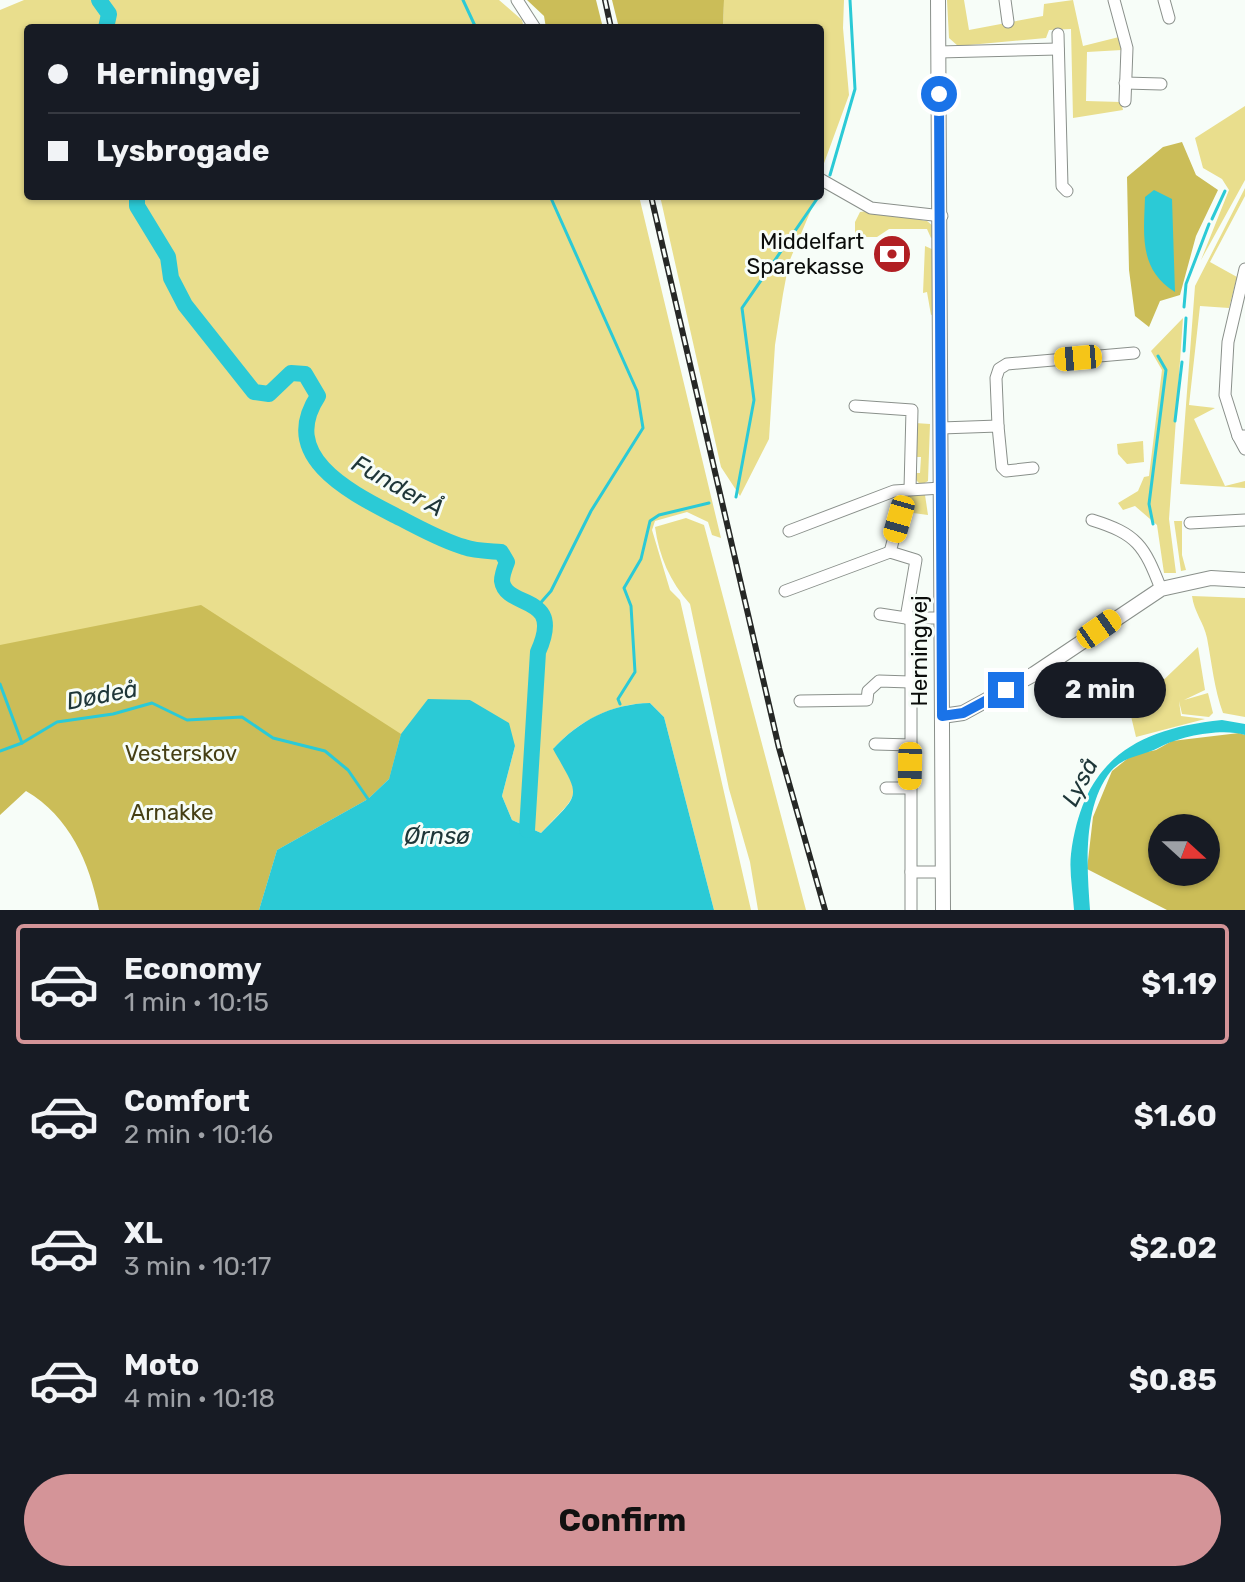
<!DOCTYPE html>
<html lang="en">
<head>
<meta charset="utf-8">
<style>
	:root { --surface:#171b24; --page:#242831; --text:#f1f3f6; --muted:#9ea1a6; --line:#363941; --accent:#d49498 }
	body { margin:0; font-family:Rubik,sans-serif; background:var(--page); color:var(--text); height:100vh; display:flex; flex-direction:column; font-size:30px; white-space:nowrap }
	* { box-sizing:border-box; margin:0 }
	p { font-size:26px; color:var(--muted) }
	.icon { flex:none; width:44px; height:44px; fill:none; stroke:currentColor; stroke-width:2; stroke-linecap:round; stroke-linejoin:round }
	.map { position:relative; height:910px; overflow:hidden }
	.panel { display:flex; flex-direction:column; background:var(--surface); flex:1 }
	.panel>* { flex:none }
	.top-card { position:absolute; left:24px; top:24px; width:800px; height:176px; border-radius:8px; box-shadow:0 2px 6px #0004; display:grid; align-content:center; height:176px; padding:0 24px; background:var(--surface) }
	.needle { width:52px; rotate:111deg }
	.fabs { position:absolute; left:1148px; top:814px; display:grid; gap:16px }
	.fabs a { display:grid; place-items:center; width:72px; height:72px; border-radius:50%; background:var(--surface); box-shadow:0 2px 6px #0004; font-size:40px }
	.end { position:absolute; width:36px; height:36px; margin:-18px; border:10px solid #1a73e8; background:#fff; box-shadow:0 0 0 4px #fff }
	.from { border-radius:50% }
	.bubble { position:absolute; height:56px; border-radius:28px; background:var(--surface); box-shadow:0 2px 6px #0004; font-size:26px; font-weight:700; line-height:56px; text-align:center }
	.car { position:absolute; width:24px; height:48px; margin:-24px -12px; border-radius:10px; box-shadow:0 0 6px 2px #0007; background:linear-gradient(#f5c518 24%,#345 0 40%,#f5c518 0 76%,#345 0 86%,#f5c518 0) }
	.top-card b { display:flex; align-items:center; gap:28px; height:76px; font-size:30px }
	.top-card b+b { border-top:2px solid var(--line) }
	.top-card i { width:20px; height:20px; background:var(--text) }
	ul { padding:14px 0 0; list-style:none }
	li { display:flex; align-items:center; gap:24px; height:120px; margin:0 16px 12px; padding:0 8px; border:4px solid transparent; border-radius:8px }
	li div { flex:1 }
	li b { display:block; font-size:30px }
	li em { font-style:normal; font-weight:700 }
	li.on { border-color:var(--accent) }
	li>.icon { width:72px; height:72px; stroke-width:1.5 }
	.cta { display:flex; gap:16px; margin-top:auto; padding:16px 24px }
	.cta a { flex:1; height:92px; border-radius:48px; background:var(--accent); color:#111; font-size:32px; font-weight:700; line-height:92px; text-align:center }
	.map>svg:first-child { display:block }
	.green { fill:#e9de8d }
	.forest { fill:#cbbd58; fill-rule:evenodd }
	.water { fill:#2bcad6 }
	.lines { fill:none; stroke-linecap:round; stroke-linejoin:round }
	.stream { stroke:#2bcad6; stroke-width:3 }
	.river { stroke:#2bcad6; stroke-width:16 }
	.street-casing { stroke:#8a908b; stroke-width:13 }
	.secondary-casing { stroke:#8a908b; stroke-width:16 }
	.street { stroke:#fff; stroke-width:11 }
	.secondary { stroke:#fff; stroke-width:14 }
	.rail-casing { stroke:#262826; stroke-width:6 }
	.rail { stroke:#f7fdf8; stroke-width:3; stroke-dasharray:9; stroke-linecap:butt }
	.route { stroke:#1a73e8; stroke-width:10 }
	.labels { text-anchor:middle; stroke-width:6; stroke-linejoin:round; paint-order:stroke }
	.poi-label { font-size:22px; fill:#0b0d0b; stroke:#f7fdf8; text-anchor:end }
	.street-label { font-size:22px; fill:#0b0d0b; stroke:#f7fdf8 }
	.park-label { font-size:22px; fill:#453f14; stroke:#f7fdf8 }
	.water-label { font-size:24px; font-style:italic; fill:#1e3638; stroke:#f7fdf8 }
</style>
</head>
<body>
<div class="map">
<svg width="1245" height="910" viewBox="0 0 1245 910">
	<rect width="100%" height="100%" fill="#f7fdf8"/>
	<g class="green">
		<path d="M24,0H499L522,20L524,28H28V196H639L721,538L712,535L708,522L687,512L655,521L652,530L670,590L680,600L751,910H714L664,717L650,703C612,704 580,720 554,748C582,800 581,790 541,833L512,820L502,796L515,746L470,700L368,799L277,850L259,910L154,740L0,801V10Z"/>
		<polygon points="724,0 844,0 843,28 849,95 823,166 820,165 820,28 723,28"/>
		<polygon points="947,0 964,0 969,30 1043,16 1044,4 1073,0 1083,46 1119,37 1122,50 1087,52 1086,101 1121,102 1123,110 1073,118 1071,29 1049,30 1046,38 958,46 949,38"/>
		<polygon points="1245,106 1245,180 1201,260 1229,190 1222,179 1203,168 1195,138"/>
		<polygon points="1245,188 1245,196 1210,262 1237,277 1229,308 1200,306 1189,405 1215,408 1194,419 1225,486 1245,481 1245,488 1180,484 1195,286"/>
		<polygon points="660,196 817,196 789,262 783,294 775,345 769,439 740,496 721,467"/>
		<polygon points="867,211 927,221 933,226 934,236 931,238 927,229 889,229 877,237 857,237 855,245 855,222 860,212"/>
		<polygon points="925,246 934,250 934,314 931,315 927,292 923,293"/>
		<polygon points="1183,318 1169,519 1176,573 1164,573 1157,525 1135,506 1123,510 1118,503 1138,491 1144,477 1149,476 1162,370 1151,351"/>
		<polygon points="915,423 930,424 928,481 921,485 914,478 915,473 920,473 921,457 915,457"/>
		<polygon points="1143,441 1144,462 1127,464 1118,454 1117,444"/>
		<polygon points="925,495 928,515 898,511 894,497"/>
		<path d="M686,518L704,525L806,910H758L750,862L729,789L690,604C670,582 659,556 655,527Z"/>
		<polygon points="1174,521 1182,521 1182,555 1186,570 1181,571"/>
		<path d="M1192,596L1245,598V717L1223,713C1214,688 1212,664 1207,638C1204,623 1194,612 1192,596Z"/>
		<polygon points="1198,647 1205,690 1184,700 1208,693 1213,713 1209,717 1182,714 1179,701 1181,716 1205,719 1136,737 1130,712"/>
	</g>
	<g class="forest">
		<polygon points="527,0 596,0 603,28 546,28 544,16"/>
		<polygon points="612,0 724,0 723,28 619,28"/>
		<polygon points="1182,142 1196,175 1218,190 1196,236 1180,295 1160,301 1149,327 1135,316 1129,270 1127,177 1163,147"/>
		<path d="M201,605L401,734L389,779L368,799L277,850L259,910H99C89,862 70,817 26,791L0,815V645Z"/>
		<path d="M1239,733L1245,735V910H1167L1087,869L1093,817L1112,771L1132,755L1156,750L1172,741ZM1162,828H1206V872H1162Z"/>
	</g>
	<g class="water">
		<path d="M1154,190L1172,199L1175,292C1138,269 1144,234 1145,197Z"/>
		<path d="M428,699L470,700L509,723L515,746L502,796L512,820L541,833C582,791 581,799 553,749C580,720 611,704 650,703L664,717L714,910H259L277,850L368,799L389,779L401,734Z"/>
		<path d="M1222,720L1245,724V735C1222,728 1181,736 1160,747C1144,756 1125,755 1111,771C1082,807 1087,867 1090,910H1074C1073,892 1069,872 1071,854C1083,761 1134,729 1222,720Z"/>
	</g>
	<g class="lines">
		<g class="stream">
			<polyline points="463,0 476,28"/>
			<polyline points="830,175 855,89 850,0"/>
			<polyline points="1212,219 1225,191"/>
			<polyline points="1184,307 1186,284 1209,224"/>
			<polyline points="1184,351 1186,318"/>
			<polyline points="1175,421 1182,362"/>
			<polyline points="736,497 754,400 742,308 819,196"/>
			<polyline points="1153,524 1149,504 1166,370 1158,356"/>
			<polyline points="536,608 551,591 591,511 643,428 637,391 550,196"/>
			<polyline points="0,684 22,743 57,722 113,714 152,703 187,720 242,717 273,738 325,751 348,770 368,799"/>
			<polyline points="620,704 618,699 635,672 631,606 624,588 641,559 650,521 659,515 709,503"/>
			<polyline points="0,751 22,743"/>
		</g>
		<g class="river">
			<polyline points="99,0 109,14 106,28"/>
			<path d="M137,196V206L168,257L171,278L185,305L254,392L269,394L291,373L305,374L318,396C278,457 350,492 396,516C418,527 440,540 464,547C475,551 489,551 501,552L507,562C505,567 502,576 502,581C506,610 565,592 538,652L527,830"/>
		</g>
		<g class="street-casing">
			<g id="street">
				<polyline points="517,0 535,28"/>
				<polyline points="1005,0 1008,22"/>
				<polyline points="1114,0 1127,48 1125,101"/>
				<polyline points="1164,0 1169,18"/>
				<polyline points="1058,34 1062,186 1067,191"/>
				<polyline points="939,52 1058,49"/>
				<polyline points="1125,83 1161,84"/>
				<polyline points="820,179 871,208 942,216"/>
				<polyline points="855,406 912,410 910,489"/>
				<polyline points="998,426 996,378 999,369 1007,364 1134,353"/>
				<polyline points="941,428 998,426 1002,467 1006,471 1033,468"/>
				<polyline points="1238,436 1225,395 1228,342 1245,269"/>
				<polyline points="1244,436 1238,436 1245,449"/>
				<path d="M1092,520C1137,534 1144,545 1161,589"/>
				<polyline points="1190,523 1245,520"/>
				<polyline points="789,531 894,491 941,488"/>
				<polyline points="890,552 899,519"/>
				<polyline points="785,591 890,552 916,560 906,618 941,618"/>
				<polyline points="880,614 906,618"/>
				<polyline points="911,618 911,910"/>
				<polyline points="800,701 867,700 868,691 879,681 910,682"/>
				<polyline points="875,744 911,745"/>
				<polyline points="886,788 910,788"/>
				<polyline points="911,872 943,872"/>
			</g>
		</g>
		<g class="secondary-casing">
			<g id="secondary">
				<polyline points="938,0 943,910"/>
				<polyline points="942,716 963,713 1034,674 1161,589 1211,578 1245,580"/>
			</g>
		</g>
		<use href="#street" class="street"/>
		<use href="#secondary" class="secondary"/>
		<g class="rail-casing">
			<g id="rail">
				<polyline points="605,0 611,28"/>
				<polyline points="651,196 779,748 825,910"/>
			</g>
		</g>
		<use href="#rail" class="rail"/>
	</g>
	<g class="lines">
		<polyline class="route" points="939,94 942,716 963,713 1006,690"/>
	</g>
	<defs>
		<g id="bank-disc" transform="scale(2)"><circle r="9.5" fill="#b11f24" stroke="#f7fdf8"/><path d="M-6-4H6V4H-6ZM0-2.3a2.3 2.3 0 1 0 0 4.6a2.3 2.3 0 1 0 0-4.6Z" fill="#fff"/></g>
	</defs>
	<g fill-rule="evenodd">
		<use href="#bank-disc" x="892" y="254"/>
	</g>
	<g class="labels">
		<g class="poi-label">
			<text x="864" y="249">Middelfart<tspan x="864" dy="25">Sparekasse</tspan></text>
		</g>
		<g class="street-label">
			<text transform="translate(919 651) rotate(-90)" y="8">Herningvej</text>
		</g>
		<g class="park-label">
			<text x="181" y="761">Vesterskov</text>
			<text x="172" y="820">Arnakke</text>
		</g>
		<g class="water-label">
			<text transform="translate(398 486) rotate(29)" y="8">Funder Å</text>
			<text transform="translate(102 695) rotate(-11)" y="8">Dødeå</text>
			<text transform="translate(1080 782) rotate(-63)" y="8">Lyså</text>
			<text x="437" y="844">Ørnsø</text>
		</g>
	</g>
</svg>
<div class="fabs">
<a><svg class="needle" viewBox="-14 -14 28 28"><path d="M0-13l5 13h-10z" fill="#e53935"/><path d="M0 13l5-13h-10z" fill="#9ea1a6"/></svg></a>
</div>
<i class="end from" style="left:939px;top:94px"></i>
<i class="end" style="left:1006px;top:690px"></i>
<div class="bubble" style="left:1034px;top:662px;width:132px">2 min</div>
<i class="car" style="left:1078px;top:358px;rotate:265deg"></i>
<i class="car" style="left:899px;top:519px;rotate:196deg"></i>
<i class="car" style="left:1099px;top:629px;rotate:55deg"></i>
<i class="car" style="left:910px;top:766px;rotate:181deg"></i>
<div class="top-card">
<b><i class="from"></i>Herningvej</b>
<b><i></i>Lysbrogade</b>
</div>
</div>
<section class="panel">
<ul>
<li class="on"><svg class="icon" aria-label="car" viewBox="0 0 24 24"><path d="M5 17H2v-5l4-1 3-4h7l3 4 3 1v5h-3M9 17h6M6 11h13"/><circle cx="7" cy="17" r="2"/><circle cx="17" cy="17" r="2"/></svg><div><b>Economy</b><p>1 min · 10:15</p></div><em>$1.19</em></li>
<li><svg class="icon" aria-label="car" viewBox="0 0 24 24"><path d="M5 17H2v-5l4-1 3-4h7l3 4 3 1v5h-3M9 17h6M6 11h13"/><circle cx="7" cy="17" r="2"/><circle cx="17" cy="17" r="2"/></svg><div><b>Comfort</b><p>2 min · 10:16</p></div><em>$1.60</em></li>
<li><svg class="icon" aria-label="car" viewBox="0 0 24 24"><path d="M5 17H2v-5l4-1 3-4h7l3 4 3 1v5h-3M9 17h6M6 11h13"/><circle cx="7" cy="17" r="2"/><circle cx="17" cy="17" r="2"/></svg><div><b>XL</b><p>3 min · 10:17</p></div><em>$2.02</em></li>
<li><svg class="icon" aria-label="car" viewBox="0 0 24 24"><path d="M5 17H2v-5l4-1 3-4h7l3 4 3 1v5h-3M9 17h6M6 11h13"/><circle cx="7" cy="17" r="2"/><circle cx="17" cy="17" r="2"/></svg><div><b>Moto</b><p>4 min · 10:18</p></div><em>$0.85</em></li>
</ul>
<div class="cta"><a>Confirm</a></div>
</section>
</body>
</html>
